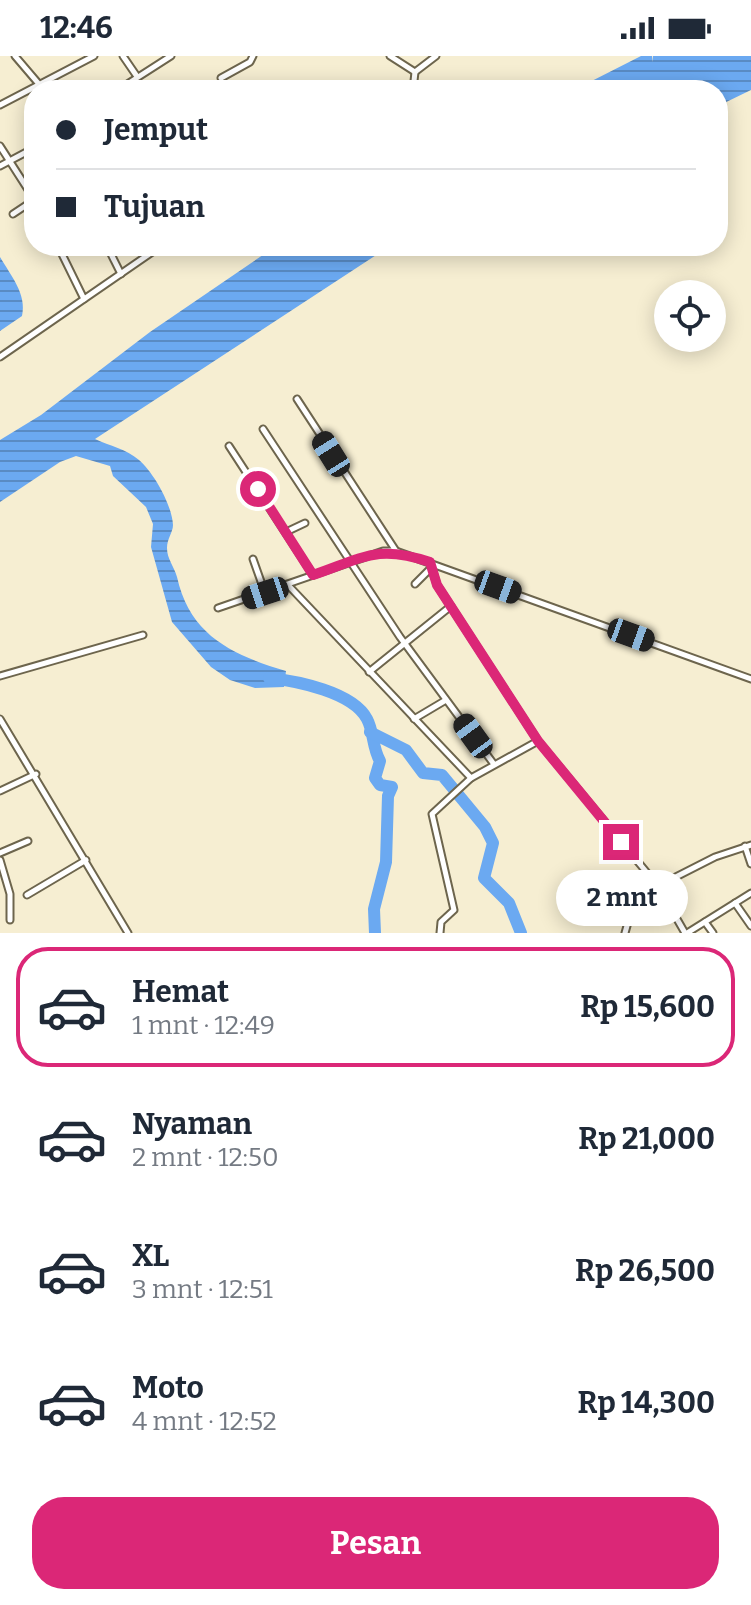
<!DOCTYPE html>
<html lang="id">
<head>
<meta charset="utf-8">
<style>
	:root { --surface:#fff; --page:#f6f6f7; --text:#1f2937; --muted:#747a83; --line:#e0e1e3; --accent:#db2777 }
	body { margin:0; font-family:Bitter,serif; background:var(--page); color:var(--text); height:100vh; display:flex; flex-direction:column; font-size:30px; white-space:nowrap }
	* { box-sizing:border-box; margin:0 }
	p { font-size:26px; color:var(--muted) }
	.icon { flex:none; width:44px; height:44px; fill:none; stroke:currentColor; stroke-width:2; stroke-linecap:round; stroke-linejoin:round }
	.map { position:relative; height:877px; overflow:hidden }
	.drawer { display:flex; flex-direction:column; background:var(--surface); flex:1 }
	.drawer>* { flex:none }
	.guide { position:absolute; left:24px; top:24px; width:704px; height:176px; border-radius:32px; box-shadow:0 4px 20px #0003; display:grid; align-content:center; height:176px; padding:0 32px; background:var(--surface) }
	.controls { position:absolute; left:654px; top:224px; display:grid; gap:16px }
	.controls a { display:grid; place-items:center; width:72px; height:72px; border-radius:50%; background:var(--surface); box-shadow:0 4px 20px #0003; font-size:40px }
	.end { position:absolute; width:36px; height:36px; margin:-18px; border:10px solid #db2777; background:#fff; box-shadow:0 0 0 4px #fff }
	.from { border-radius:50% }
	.bubble { position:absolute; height:56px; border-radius:28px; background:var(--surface); box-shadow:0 4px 20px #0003; font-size:26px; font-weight:700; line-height:56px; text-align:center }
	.car { position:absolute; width:24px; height:48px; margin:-24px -12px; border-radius:10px; box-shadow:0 0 6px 2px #0007; background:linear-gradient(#222 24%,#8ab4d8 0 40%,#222 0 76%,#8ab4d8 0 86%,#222 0) }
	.guide b { display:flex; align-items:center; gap:28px; height:76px; font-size:30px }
	.guide b+b { border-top:2px solid var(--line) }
	.guide i { width:20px; height:20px; background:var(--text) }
	ul { padding:14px 0 0; list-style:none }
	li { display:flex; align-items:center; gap:24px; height:120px; margin:0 16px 12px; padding:0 16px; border:4px solid transparent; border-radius:32px }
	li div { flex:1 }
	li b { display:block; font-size:30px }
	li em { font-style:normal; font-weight:700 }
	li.active { border-color:var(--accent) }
	li>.icon { width:72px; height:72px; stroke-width:1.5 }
	.cta { display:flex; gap:16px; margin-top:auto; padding:16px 32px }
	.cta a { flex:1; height:92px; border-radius:32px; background:var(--accent); color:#fff; font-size:32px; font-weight:700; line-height:92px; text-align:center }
	.status { display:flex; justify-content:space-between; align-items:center; height:56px; padding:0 40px; background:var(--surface); direction:ltr }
	.status svg { height:22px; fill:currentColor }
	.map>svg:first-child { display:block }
	.water { fill:url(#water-rules) }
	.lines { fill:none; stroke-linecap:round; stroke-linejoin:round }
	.river { stroke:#6ba9f1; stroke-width:12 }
	.minor-casing { stroke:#6d654d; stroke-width:9 }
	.minor { stroke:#fff; stroke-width:5 }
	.route { stroke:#db2777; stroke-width:10 }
</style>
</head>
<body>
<div class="status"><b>12:46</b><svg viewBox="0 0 49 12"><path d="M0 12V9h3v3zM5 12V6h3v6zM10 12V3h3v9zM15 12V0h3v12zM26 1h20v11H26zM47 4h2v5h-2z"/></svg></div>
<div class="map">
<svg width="751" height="877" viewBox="0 0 751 877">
	<defs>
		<pattern id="water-rules" width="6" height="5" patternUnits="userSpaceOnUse" patternTransform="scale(2)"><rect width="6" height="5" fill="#6ba9f1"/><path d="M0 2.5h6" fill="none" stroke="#598bc4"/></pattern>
	</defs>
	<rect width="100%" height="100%" fill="#f6eed2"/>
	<g class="water">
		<polygon points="641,0 652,0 652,6 653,0 751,0 751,34 718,50 718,34 574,34"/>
		<path d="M276,190H390L95,383C110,390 126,393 139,404C154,417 172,449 173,469C173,476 167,483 167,492C167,503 174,510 177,521C190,580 233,599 286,615L284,631L255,632L230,624L211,611L172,566L151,491L153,468L146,451L113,420L110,410L76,400L60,406L0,446V384L41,359L150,276Z"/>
		<path d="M0,201C11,220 27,238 22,260L0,275Z"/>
	</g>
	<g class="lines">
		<g class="river">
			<path d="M269,622C297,625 353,636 367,663C374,676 372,691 380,705L375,722L380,729L392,731L388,740L386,806L374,853L375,877"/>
			<polyline points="370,676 406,694 423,717 442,719 485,771 493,787 484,822 509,847 521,877"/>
		</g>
		<g class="minor-casing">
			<g id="minor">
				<polyline points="15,0 44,34"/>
				<polyline points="123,0 136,19"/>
				<polyline points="390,0 415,16"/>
				<polyline points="415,16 436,0"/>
				<polyline points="221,22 250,6 253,0"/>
				<polyline points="118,34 171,0"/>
				<polyline points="413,34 415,16"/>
				<polyline points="0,49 94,0"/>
				<polyline points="0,90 34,143"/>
				<polyline points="0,110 34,92"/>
				<polyline points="13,158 34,144"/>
				<polyline points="58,190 84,243"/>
				<polyline points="107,190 121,218"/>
				<polyline points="0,301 161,190"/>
				<polyline points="297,343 396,495"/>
				<polyline points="263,373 400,581 493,707"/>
				<polyline points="229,390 313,519"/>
				<polyline points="286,476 305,467"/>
				<polyline points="253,503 265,537"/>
				<polyline points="430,506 437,529 538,685 658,830 685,877"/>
				<polyline points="415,528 431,512"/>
				<polyline points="288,529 471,722"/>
				<polyline points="218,552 383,495 396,495 751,623"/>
				<polyline points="369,616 451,550"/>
				<polyline points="0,620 143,579"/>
				<polyline points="0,663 128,877"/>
				<polyline points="414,663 446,644"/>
				<polyline points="0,735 36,718"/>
				<polyline points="745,790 751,808"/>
				<polyline points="0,797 28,785"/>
				<polyline points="0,804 10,838 10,864"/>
				<polyline points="658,830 715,801 751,789"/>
				<polyline points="27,839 86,804"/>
				<polyline points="735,847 751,870"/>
				<polyline points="705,866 713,877"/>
				<polyline points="440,877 441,866 454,854 432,758 471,722 538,685"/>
				<polyline points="625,877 632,852 660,833"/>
				<polyline points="687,877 751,837"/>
			</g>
		</g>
		<use href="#minor" class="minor"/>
	</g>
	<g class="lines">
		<path class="route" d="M258,433L313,519C363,502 377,488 430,506L437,529L538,685L621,786"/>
	</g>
</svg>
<div class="controls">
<a><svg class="icon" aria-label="locate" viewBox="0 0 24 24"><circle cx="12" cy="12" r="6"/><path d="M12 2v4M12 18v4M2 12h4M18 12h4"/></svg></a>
</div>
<i class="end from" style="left:258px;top:433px"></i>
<i class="end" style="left:621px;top:786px"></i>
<div class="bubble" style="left:556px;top:814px;width:132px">2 mnt</div>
<i class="car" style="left:331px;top:398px;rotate:328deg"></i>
<i class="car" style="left:498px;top:531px;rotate:110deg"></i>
<i class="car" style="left:265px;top:537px;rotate:252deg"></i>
<i class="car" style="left:631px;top:579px;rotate:110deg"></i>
<i class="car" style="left:473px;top:680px;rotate:324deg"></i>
<div class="guide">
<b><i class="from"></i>Jemput</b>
<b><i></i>Tujuan</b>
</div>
</div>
<section class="drawer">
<ul>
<li class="active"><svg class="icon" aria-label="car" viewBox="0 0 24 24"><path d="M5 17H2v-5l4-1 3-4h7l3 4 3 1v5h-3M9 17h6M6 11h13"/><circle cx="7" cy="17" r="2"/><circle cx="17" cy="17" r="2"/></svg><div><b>Hemat</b><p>1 mnt · 12:49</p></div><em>Rp 15,600</em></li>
<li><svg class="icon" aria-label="car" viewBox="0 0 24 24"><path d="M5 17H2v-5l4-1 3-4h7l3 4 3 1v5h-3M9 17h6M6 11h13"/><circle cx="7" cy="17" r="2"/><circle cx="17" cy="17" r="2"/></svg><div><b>Nyaman</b><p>2 mnt · 12:50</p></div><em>Rp 21,000</em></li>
<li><svg class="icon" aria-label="car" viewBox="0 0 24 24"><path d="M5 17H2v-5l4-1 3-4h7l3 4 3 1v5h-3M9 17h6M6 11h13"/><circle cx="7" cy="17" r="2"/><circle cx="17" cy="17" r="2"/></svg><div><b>XL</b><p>3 mnt · 12:51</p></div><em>Rp 26,500</em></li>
<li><svg class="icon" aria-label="car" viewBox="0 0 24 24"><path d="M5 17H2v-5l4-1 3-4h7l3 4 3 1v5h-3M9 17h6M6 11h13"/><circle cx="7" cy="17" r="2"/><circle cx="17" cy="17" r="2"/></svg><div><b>Moto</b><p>4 mnt · 12:52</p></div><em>Rp 14,300</em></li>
</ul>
<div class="cta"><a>Pesan</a></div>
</section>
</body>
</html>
